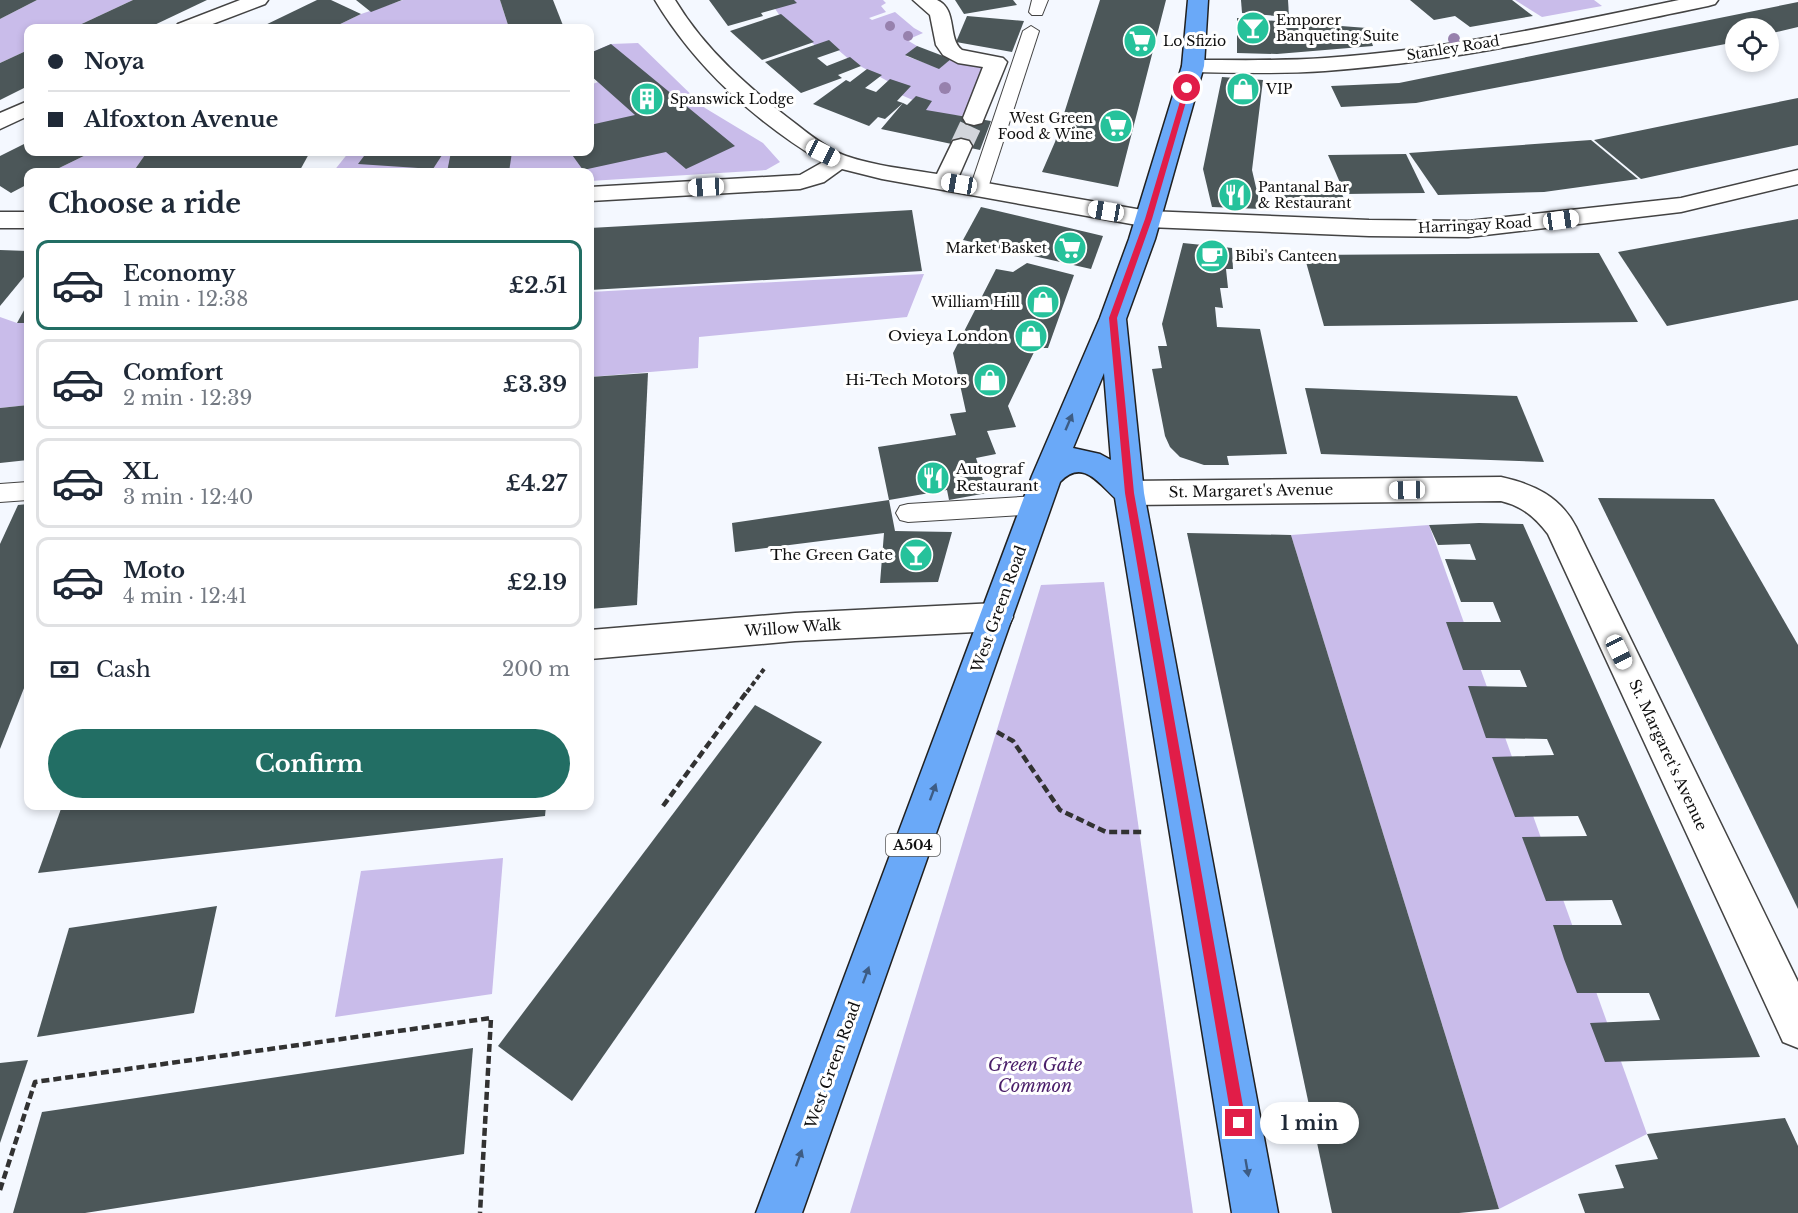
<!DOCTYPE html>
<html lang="en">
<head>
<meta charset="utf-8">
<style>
	:root { --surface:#fff; --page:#f2f2f3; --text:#1f2937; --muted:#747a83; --line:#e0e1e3; --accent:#226e64 }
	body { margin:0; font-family:"Libre Baskerville",serif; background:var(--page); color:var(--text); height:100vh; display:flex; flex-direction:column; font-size:22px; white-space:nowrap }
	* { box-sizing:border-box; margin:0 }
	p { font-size:20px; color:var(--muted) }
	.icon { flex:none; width:33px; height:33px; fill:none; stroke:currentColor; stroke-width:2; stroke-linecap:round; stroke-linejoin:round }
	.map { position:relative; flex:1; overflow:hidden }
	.drawer { position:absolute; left:24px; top:168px; width:570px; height:642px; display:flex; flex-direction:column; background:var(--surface); border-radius:12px; box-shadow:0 3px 9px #0003 }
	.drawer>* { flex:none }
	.guide { position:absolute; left:24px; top:24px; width:570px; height:132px; border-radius:12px; box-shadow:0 3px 9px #0003; display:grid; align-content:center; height:132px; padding:0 24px; background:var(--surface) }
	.buttons { position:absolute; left:1725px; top:18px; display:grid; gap:12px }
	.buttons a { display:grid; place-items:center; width:54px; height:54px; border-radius:50%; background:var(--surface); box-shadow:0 3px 9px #0003; font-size:30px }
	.end { position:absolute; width:27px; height:27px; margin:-14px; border:8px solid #e11d48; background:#fff; box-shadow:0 0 0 3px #fff }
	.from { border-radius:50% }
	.bubble { position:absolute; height:42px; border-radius:21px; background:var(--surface); box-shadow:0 3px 9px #0003; font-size:20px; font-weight:700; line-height:42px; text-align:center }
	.car { position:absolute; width:18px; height:36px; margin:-18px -9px; border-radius:8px; box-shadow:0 0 4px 2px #0007; background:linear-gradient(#fff 24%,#345 0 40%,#fff 0 76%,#345 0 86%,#fff 0) }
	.guide b { display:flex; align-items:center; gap:21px; height:57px; font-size:22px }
	.guide b+b { border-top:2px solid var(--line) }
	.guide i { width:15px; height:15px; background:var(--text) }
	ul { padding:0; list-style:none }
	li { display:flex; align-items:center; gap:18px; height:90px; margin:0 12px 9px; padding:0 12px; border:3px solid var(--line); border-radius:12px }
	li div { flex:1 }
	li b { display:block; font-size:22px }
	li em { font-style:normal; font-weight:700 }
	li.current { border-color:var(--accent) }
	li>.icon { width:54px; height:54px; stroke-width:1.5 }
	h2 { padding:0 24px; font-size:27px; line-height:72px }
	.pay { display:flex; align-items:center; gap:15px; height:66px; padding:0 24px; font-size:22px }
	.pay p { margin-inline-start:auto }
	.button { display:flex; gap:12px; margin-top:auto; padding:12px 24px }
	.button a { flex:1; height:69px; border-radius:36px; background:var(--accent); color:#fff; font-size:24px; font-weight:700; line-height:69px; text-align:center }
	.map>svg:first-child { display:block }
	.green { fill:#c9bcea }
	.building { fill:#4c5759 }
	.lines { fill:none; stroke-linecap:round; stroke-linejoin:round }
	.minor-tunnel { stroke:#d2d5db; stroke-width:22; stroke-dasharray:22 11; stroke-linecap:butt }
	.service-casing { stroke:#434343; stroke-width:2 }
	.minor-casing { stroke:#434343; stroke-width:3 }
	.primary-casing { stroke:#212121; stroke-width:3 }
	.path-far1 { stroke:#323232; stroke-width:4; stroke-dasharray:5 3; stroke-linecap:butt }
	.path { stroke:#323232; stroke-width:4.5; stroke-dasharray:8 4; stroke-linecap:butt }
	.service { fill:#fff; fill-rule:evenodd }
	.minor { fill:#fff; fill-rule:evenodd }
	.primary { fill:#6aa9f8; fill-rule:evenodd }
	.tree { fill:#9781ad }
	.oneway { fill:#3d5c84 }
	.route { fill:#e11d48 }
	.labels { text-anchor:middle; stroke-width:6; stroke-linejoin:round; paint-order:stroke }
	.far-poi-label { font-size:14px; fill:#101010; stroke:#fff; text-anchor:start }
	.far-street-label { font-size:14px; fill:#101010; stroke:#fff }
	.shield { fill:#fff; stroke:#585858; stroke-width:1.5 }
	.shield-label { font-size:14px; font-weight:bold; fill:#101010 }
	.poi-label { font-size:15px; fill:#101010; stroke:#fff; text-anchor:end }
	.street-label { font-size:15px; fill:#101010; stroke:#fff }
	.near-park-label { font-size:18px; font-style:italic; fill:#4b1f6a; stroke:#fff }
</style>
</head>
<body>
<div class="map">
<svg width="1798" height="1213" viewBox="0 0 1798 1213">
	<rect width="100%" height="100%" fill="#f4f8ff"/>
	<g class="green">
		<polygon points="37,0 133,0 73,28 28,28 28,50 0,63 0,19"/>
		<polygon points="403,0 500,0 509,28 332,28 361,14"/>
		<polygon points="769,0 883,0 886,3 881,6 886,12 869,18 872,20 895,12 914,28 923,33 907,40 917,46 906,56 939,68 951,59 984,64 963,116 927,113 915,101 899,94 891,83 851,61 829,42 817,47 780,16"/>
		<polygon points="1515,0 1594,0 1602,6 1542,17"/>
		<polygon points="638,43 705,108 763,143 780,162 766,170 590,181 590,172 333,172 349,152 590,152 590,85 598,82 590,75 590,53 611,44"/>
		<polygon points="92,152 147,152 133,172 51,172"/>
		<polygon points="924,274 907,317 699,337 698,368 590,377 590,292"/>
		<polygon points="0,317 17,323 28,323 28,405 0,408"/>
		<polygon points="1429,525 1647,1134 1499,1209 1291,535"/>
		<polygon points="1104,582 1193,1213 850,1213 1041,585"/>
		<polygon points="503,858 492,994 335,1017 361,871"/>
	</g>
	<g class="building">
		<polygon points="0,0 37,0 0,19"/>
		<polygon points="133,0 207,0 148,28 73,28"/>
		<polygon points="317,0 331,0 361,14 332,28 259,28"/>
		<polygon points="356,0 402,0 371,12"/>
		<polygon points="500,0 553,0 564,28 509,28"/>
		<polygon points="709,0 794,0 797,3 761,13 763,16 728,26"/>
		<polygon points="955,0 1013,0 1017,5 964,14"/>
		<polygon points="1100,0 1166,0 1118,187 1042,172 1055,142"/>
		<polygon points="1241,0 1288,0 1289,17 1242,13"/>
		<polygon points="1410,0 1512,0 1533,16 1470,27 1455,16 1434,20"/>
		<polygon points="1798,2 1798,27 1768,34 1768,28 1736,28 1736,42 1416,103 1341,107 1331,86 1399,83"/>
		<polygon points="781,14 814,42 762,60 730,31"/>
		<polygon points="967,16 1024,21 1012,52 956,42"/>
		<polygon points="1237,18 1367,28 1373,46 1277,54 1237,53"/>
		<polygon points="829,40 840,50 817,58 827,66 850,57 861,66 838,75 842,78 801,93 765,62"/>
		<polygon points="611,44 735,146 686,169 666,152 583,170 570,152 590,152 590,125 635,115 590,75 590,53"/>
		<polygon points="917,46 951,59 939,69 905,55"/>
		<polygon points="28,50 28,86 0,100 0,63"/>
		<polygon points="867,69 882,75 865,88 876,92 890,79 911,86 897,101 903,103 907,105 916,96 932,101 926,110 991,121 980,150 881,129 903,103 885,119 878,117 869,126 813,104 846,80 850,82"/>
		<polygon points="1222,77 1263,80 1252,170 1261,209 1212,207 1203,169"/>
		<polygon points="1798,98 1798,145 1641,179 1594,140"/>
		<polygon points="1591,140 1638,179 1544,192 1438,195 1409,153"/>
		<polygon points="28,142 28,152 92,152 51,172 28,172 28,184 11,193 0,186 0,156"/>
		<polygon points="147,152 310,152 299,172 133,172"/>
		<polygon points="367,152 444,152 433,169 358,164"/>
		<polygon points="451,152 512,152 509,172 447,172"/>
		<polygon points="1406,154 1425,193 1345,194 1328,155"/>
		<polygon points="1280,190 1340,190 1348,207 1287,207"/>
		<polygon points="981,207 1103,236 1091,269 963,240"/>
		<polygon points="912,210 922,271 590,290 590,228"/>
		<polygon points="1798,219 1798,300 1667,326 1618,252"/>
		<polygon points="1183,243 1232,248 1233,269 1226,269 1228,288 1220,288 1223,308 1215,307 1217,327 1260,329 1287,454 1227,456 1229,465 1204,465 1180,457 1170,447 1165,436 1152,369 1162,368 1158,346 1167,346 1162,324"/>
		<polygon points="0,250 28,251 28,272 0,306"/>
		<polygon points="1599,253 1638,322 1324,326 1304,255"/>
		<polygon points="1027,263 1074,275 1048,348 1036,348 1008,406 1016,427 987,431 996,454 976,458 987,493 949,500 947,490 889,500 878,447 956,435 950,414 966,412 953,353 996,269 1013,272"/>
		<polygon points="28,303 28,323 17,323"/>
		<polygon points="648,373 637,605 590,609 590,377"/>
		<polygon points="1305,388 1517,396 1544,462 1321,454"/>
		<polygon points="28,405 28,460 0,463 0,408"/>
		<polygon points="1598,498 1714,499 1798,645 1798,909"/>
		<polygon points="889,500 895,531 952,532 938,582 880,583 884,533 735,552 732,523"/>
		<polygon points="28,504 28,678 0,749 0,544 18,505"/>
		<polygon points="1479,523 1523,524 1760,1057 1605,1062 1590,1023 1660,1020 1649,993 1577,993 1564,959 1553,925 1622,925 1612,900 1546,901 1522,837 1587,836 1578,816 1515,817 1492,757 1554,755 1547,739 1486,738 1468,686 1527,687 1520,670 1463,670 1446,622 1501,622 1493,602 1461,602 1445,559 1476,560 1470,544 1438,545 1429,525"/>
		<polygon points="1187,533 1291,535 1499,1209 1459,1213 1332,1213"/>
		<polygon points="755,705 822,742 572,1101 498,1046"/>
		<polygon points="62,806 546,806 545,816 38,873"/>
		<polygon points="217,906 194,1013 37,1037 69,928"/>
		<polygon points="473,1048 464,1154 85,1213 13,1213 42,1112"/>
		<polygon points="28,1060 0,1143 0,1063"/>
		<polygon points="1785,1118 1798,1146 1798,1213 1585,1213 1578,1194 1624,1188 1615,1165 1658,1159 1647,1134"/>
	</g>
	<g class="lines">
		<polyline class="minor-tunnel" points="961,146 974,118"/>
		<g class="service-casing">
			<g id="service">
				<polygon points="1032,0 1048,0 1042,15 1032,15 1029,12"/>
				<polygon points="1031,26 1039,31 988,188 986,192 972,192 970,188 1023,31"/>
				<polygon points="28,482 28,500 0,502 0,484"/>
				<polygon points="1037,496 1045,498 1049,505 1045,512 1037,514 908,522 900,520 896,513 900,506 908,504"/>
			</g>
		</g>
		<g class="minor-casing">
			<g id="minor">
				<polygon points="240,0 268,0 265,4 202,28 175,28 178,24"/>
				<path d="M655,0H675C705,50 750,89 796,124C811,136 829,150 846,156C875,166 907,169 937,174L953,141L961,139L969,141L972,146L958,178L1148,211L1369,220L1468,221L1681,198L1798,170V184L1681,212L1468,237L1369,236L1148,227L882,179L842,169L824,182L800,189L590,201V187L800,175L823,162C756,122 695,67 655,0Z"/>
				<path d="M913,0C920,0 931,0 937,0C958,9 947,39 962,50L1003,58L1007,62L982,123L974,125L966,123L963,118L983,67L958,63L943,55L936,45L930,15Z"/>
				<path d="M1679,0H1718L1715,4L1708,6C1582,32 1455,62 1325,71C1281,74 1237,73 1193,72L1185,71L1182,66L1185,61L1193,60C1237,60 1281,61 1325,58C1444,50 1562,24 1679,0Z"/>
				<polygon points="28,101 28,116 0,129 0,113"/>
				<rect x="0" y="212" width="28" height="16"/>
				<path d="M1501,477C1533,484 1560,496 1576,527L1798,982V1048L1783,1042L1548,534C1535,517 1522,506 1501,501L1129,505L1118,501L1114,493L1118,485L1129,481Z"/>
				<polygon points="996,603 1008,607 1013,617 1008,627 996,631 795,641 590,659 590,630 795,613"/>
			</g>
		</g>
		<g class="primary-casing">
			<path id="primary" d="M1188,0H1208L1204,66L1155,239L1126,319L1144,493L1278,1213H1232L1115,498C1097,481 1082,459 1060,482L802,1213H756L1032,476L1100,318L1129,239L1182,66ZM1104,373L1111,460L1100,454L1073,448Z"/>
		</g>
		<polyline class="path-far1" points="747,692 764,669"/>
		<g class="path">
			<polyline points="997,732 1013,741 1060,810 1106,832 1144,832"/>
			<polyline points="663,806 748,690"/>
			<polyline points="0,1190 35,1082 491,1018 480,1213"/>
		</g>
		<use href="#service" class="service"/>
		<use href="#minor" class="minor"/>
		<use href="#primary" class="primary"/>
	</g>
	<g class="tree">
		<circle cx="890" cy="26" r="5"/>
		<circle cx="908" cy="36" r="5"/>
		<circle cx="1454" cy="39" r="6"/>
		<circle cx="945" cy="88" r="6"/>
	</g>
	<defs><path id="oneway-solid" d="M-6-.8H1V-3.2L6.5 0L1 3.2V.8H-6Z" transform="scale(1.5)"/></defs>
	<g class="oneway">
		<use href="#oneway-solid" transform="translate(1069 422) rotate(-67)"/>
		<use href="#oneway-solid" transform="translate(933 792) rotate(-70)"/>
		<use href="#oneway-solid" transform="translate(866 975) rotate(-70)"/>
		<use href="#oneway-solid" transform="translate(799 1158) rotate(-70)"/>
		<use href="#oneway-solid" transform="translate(1247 1168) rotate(80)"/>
	</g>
	<polygon class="route" points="1187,86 1190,88 1152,219 1117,318 1134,493 1246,1123 1244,1128 1239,1130 1234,1128 1232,1123 1125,493 1109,318 1145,219 1184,88"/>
	<defs>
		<g id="bar-disc" transform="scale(1.725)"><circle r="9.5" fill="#26c29b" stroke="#fff"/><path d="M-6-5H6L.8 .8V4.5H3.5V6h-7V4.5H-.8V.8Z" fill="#fff"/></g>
		<g id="supermarket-disc" transform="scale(1.725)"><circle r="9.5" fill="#26c29b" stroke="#fff"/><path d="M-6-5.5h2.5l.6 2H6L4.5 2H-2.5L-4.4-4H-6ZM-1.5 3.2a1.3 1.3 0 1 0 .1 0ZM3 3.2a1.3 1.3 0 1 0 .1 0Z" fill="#fff"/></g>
		<g id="shop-disc" transform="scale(1.725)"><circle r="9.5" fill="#26c29b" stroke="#fff"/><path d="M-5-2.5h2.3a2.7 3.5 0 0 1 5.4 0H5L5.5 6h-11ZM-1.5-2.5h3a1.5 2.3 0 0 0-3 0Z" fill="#fff"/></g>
		<g id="building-disc" transform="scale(1.725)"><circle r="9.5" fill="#26c29b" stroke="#fff"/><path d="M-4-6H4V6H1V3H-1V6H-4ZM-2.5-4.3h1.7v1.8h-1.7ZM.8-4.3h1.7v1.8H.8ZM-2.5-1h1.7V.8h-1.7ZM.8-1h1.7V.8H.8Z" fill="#fff"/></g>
		<g id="restaurant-disc" transform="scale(1.725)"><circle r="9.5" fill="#26c29b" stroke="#fff"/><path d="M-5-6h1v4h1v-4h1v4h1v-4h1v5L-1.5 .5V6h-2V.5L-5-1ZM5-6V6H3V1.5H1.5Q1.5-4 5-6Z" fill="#fff"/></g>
		<g id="cafe-disc" transform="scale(1.725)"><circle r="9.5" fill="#26c29b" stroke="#fff"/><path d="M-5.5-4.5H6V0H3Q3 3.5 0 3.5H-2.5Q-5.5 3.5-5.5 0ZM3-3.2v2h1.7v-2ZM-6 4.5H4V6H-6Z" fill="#fff"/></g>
	</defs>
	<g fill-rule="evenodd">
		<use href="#bar-disc" x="1253" y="28"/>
		<use href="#supermarket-disc" x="1140" y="41"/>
		<use href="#shop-disc" x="1243" y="89"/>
		<use href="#building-disc" x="647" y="99"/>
		<use href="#supermarket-disc" x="1116" y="126"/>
		<use href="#restaurant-disc" x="1235" y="195"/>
		<use href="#supermarket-disc" x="1070" y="248"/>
		<use href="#cafe-disc" x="1212" y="256"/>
		<use href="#shop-disc" x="1043" y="302"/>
		<use href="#shop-disc" x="1031" y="336"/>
		<use href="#shop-disc" x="990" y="380"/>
		<use href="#restaurant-disc" x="933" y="478"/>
		<use href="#bar-disc" x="916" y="555"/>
	</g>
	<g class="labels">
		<g class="far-poi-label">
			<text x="1276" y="25">Emporer<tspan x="1276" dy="16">Banqueting Suite</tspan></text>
			<text x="1163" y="46">Lo Sfizio</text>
			<text x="1266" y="94">VIP</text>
			<text x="670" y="104">Spanswick Lodge</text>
			<text x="1093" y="123" text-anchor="end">West Green<tspan x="1093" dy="16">Food &amp; Wine</tspan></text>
			<text x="1258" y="192">Pantanal Bar<tspan x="1258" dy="16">&amp; Restaurant</tspan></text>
			<text x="1047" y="253" text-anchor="end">Market Basket</text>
			<text x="1235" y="261">Bibi's Canteen</text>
			<text x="1020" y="307" text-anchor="end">William Hill</text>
		</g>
		<g class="far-street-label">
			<text transform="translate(1453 48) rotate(-9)" y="5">Stanley Road</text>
			<text transform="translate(1475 225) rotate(-3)" y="5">Harringay Road</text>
		</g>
		<rect class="shield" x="886" y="834" width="54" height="22" rx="4.5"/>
		<g class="shield-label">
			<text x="913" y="850">A504</text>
		</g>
		<g class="poi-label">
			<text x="1008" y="341">Ovieya London</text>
			<text x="967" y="385">Hi-Tech Motors</text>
			<text x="956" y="474" text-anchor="start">Autograf<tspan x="956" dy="17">Restaurant</tspan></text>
			<text x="893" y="560">The Green Gate</text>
		</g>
		<g class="street-label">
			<text transform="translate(1251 491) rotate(-1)" y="5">St. Margaret's Avenue</text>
			<text transform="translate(999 609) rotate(-70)" y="5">West Green Road</text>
			<text transform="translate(793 628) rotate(-4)" y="5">Willow Walk</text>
			<text transform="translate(1668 755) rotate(65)" y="5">St. Margaret's Avenue</text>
			<text transform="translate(833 1065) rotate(-70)" y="5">West Green Road</text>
		</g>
		<g class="near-park-label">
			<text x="1035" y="1071">Green Gate<tspan x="1035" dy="21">Common</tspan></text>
		</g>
	</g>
</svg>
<div class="buttons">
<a><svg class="icon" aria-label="locate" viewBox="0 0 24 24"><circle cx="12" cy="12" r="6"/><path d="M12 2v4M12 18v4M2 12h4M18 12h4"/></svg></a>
</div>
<i class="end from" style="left:1187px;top:88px"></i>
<i class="end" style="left:1239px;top:1123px"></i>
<div class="bubble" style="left:1260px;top:1102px;width:99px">1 min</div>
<i class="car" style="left:823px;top:153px;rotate:117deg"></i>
<i class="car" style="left:959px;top:184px;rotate:280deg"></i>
<i class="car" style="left:706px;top:187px;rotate:267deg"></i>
<i class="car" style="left:1106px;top:211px;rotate:280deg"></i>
<i class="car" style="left:1561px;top:220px;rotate:82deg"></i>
<i class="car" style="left:1407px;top:490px;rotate:269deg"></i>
<i class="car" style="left:1619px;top:652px;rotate:154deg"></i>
<div class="guide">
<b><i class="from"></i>Noya</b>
<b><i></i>Alfoxton Avenue</b>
</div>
<section class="drawer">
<h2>Choose a ride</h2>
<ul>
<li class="current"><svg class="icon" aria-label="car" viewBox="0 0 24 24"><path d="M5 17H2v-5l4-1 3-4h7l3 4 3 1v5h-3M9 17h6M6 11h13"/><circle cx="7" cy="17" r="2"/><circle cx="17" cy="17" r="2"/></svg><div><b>Economy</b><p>1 min · 12:38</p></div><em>£2.51</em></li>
<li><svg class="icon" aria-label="car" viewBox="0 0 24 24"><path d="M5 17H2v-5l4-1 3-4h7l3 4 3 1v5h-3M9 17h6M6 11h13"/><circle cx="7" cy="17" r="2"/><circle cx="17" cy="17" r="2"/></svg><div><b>Comfort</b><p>2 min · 12:39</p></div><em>£3.39</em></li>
<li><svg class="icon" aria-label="car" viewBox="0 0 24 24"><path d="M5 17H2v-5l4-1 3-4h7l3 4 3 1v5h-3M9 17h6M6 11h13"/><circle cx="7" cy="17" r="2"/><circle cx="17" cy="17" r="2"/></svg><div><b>XL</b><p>3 min · 12:40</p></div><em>£4.27</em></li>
<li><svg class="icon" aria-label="car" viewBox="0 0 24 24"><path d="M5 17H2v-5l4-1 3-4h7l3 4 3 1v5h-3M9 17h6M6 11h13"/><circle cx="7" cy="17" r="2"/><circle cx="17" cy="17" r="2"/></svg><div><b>Moto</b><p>4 min · 12:41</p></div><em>£2.19</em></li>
</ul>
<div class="pay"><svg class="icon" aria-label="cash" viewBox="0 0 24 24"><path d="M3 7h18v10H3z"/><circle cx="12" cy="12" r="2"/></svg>Cash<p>200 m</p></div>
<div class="button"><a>Confirm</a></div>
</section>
</div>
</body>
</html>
